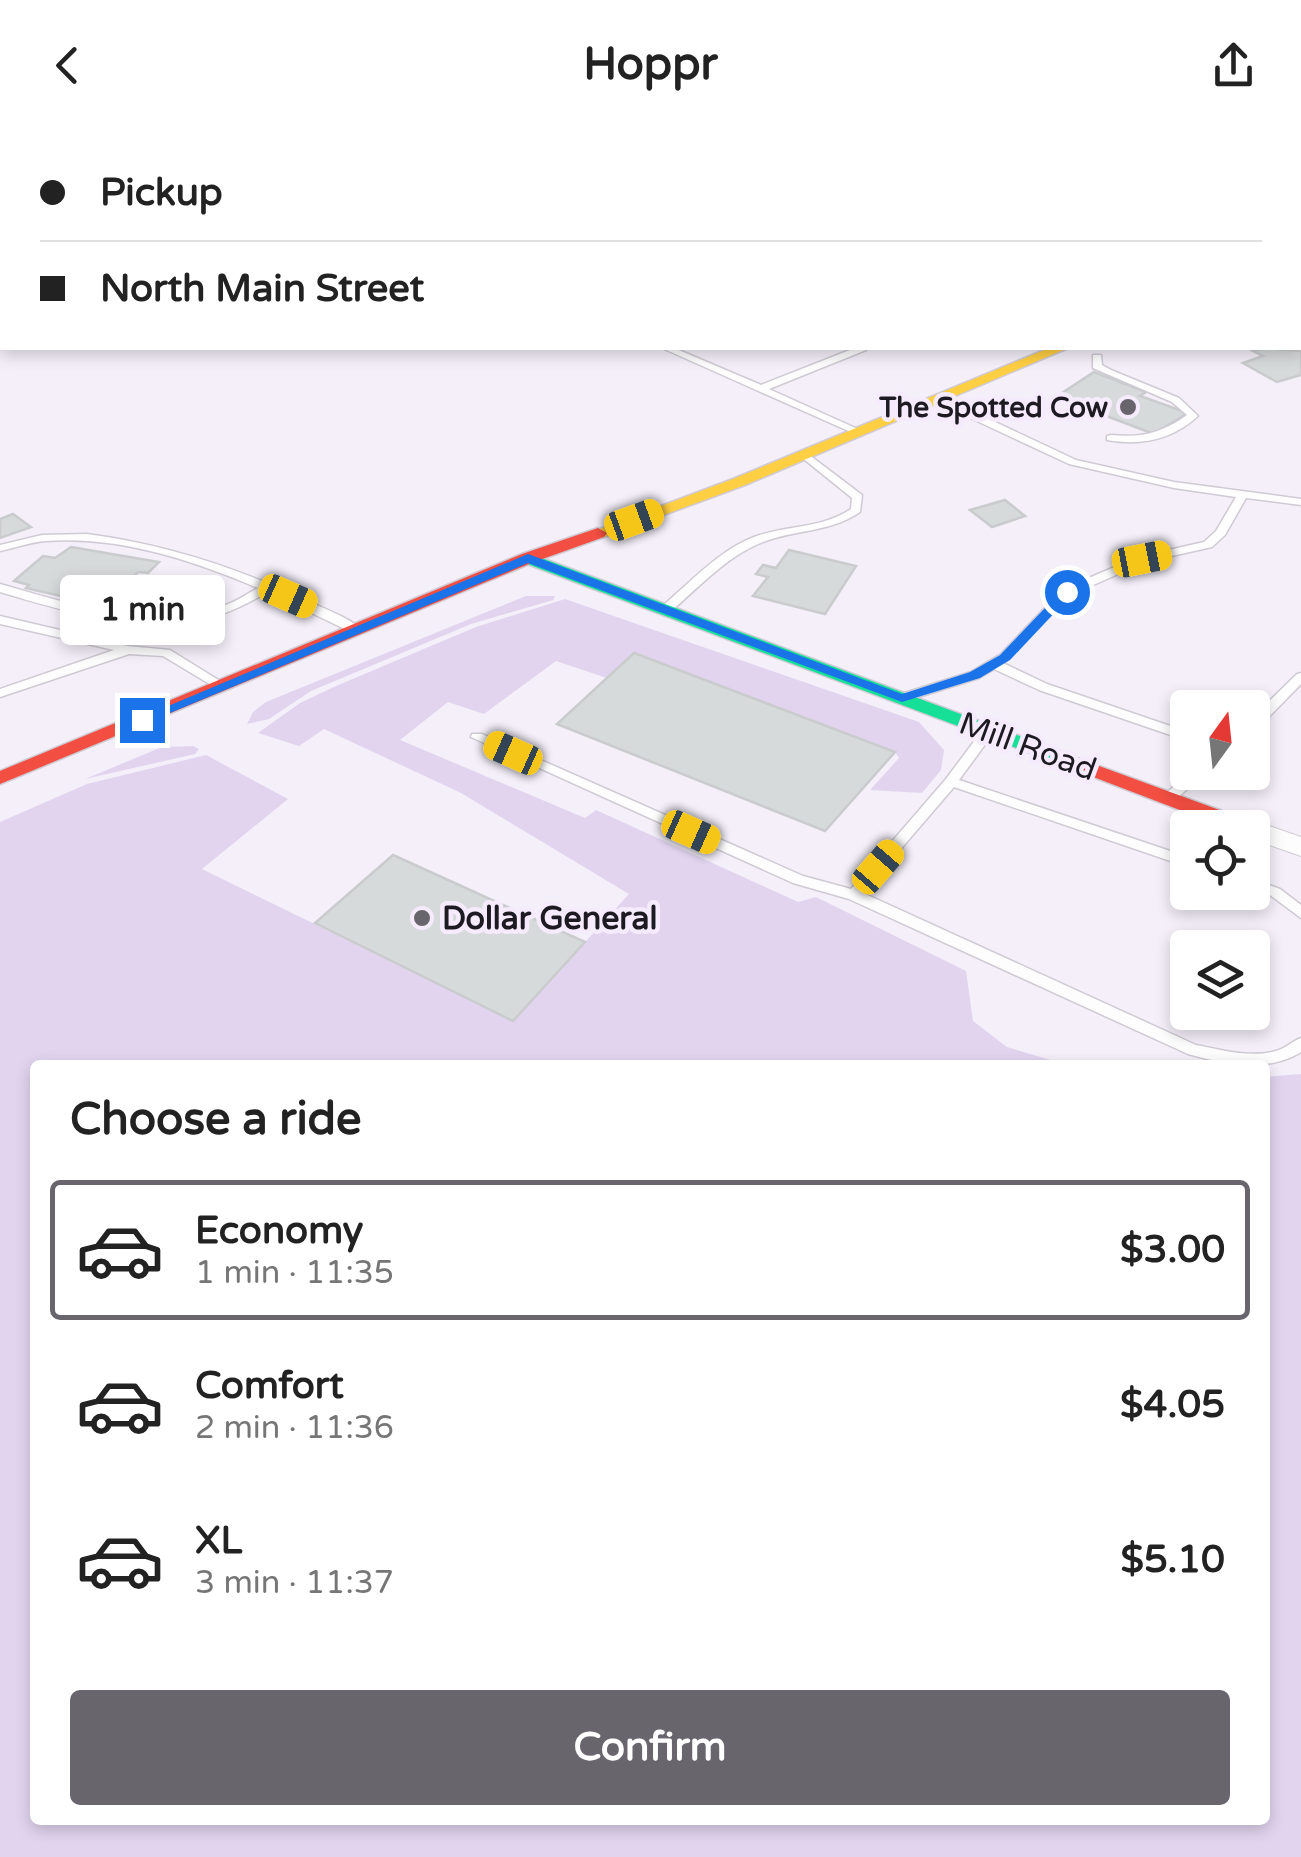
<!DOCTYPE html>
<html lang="en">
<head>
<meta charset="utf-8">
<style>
	:root { --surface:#fff; --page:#f2f2f2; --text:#222; --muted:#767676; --line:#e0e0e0; --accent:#69656d }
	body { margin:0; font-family:"Varela Round",sans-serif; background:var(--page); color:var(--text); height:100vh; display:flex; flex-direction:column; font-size:38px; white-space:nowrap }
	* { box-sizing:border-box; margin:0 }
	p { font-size:32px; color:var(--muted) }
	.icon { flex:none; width:55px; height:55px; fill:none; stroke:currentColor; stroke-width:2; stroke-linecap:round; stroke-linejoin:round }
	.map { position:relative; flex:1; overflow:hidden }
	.drawer { position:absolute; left:30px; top:930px; width:1240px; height:765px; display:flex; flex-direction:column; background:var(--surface); border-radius:10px; box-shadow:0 5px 15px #0003 }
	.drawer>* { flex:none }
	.guide { position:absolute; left:0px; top:0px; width:1302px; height:220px; box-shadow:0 5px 15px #0003; display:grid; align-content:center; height:220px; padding:0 40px; background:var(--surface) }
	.needle { width:65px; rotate:15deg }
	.buttons { position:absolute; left:1170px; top:560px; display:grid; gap:20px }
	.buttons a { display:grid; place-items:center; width:100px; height:100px; border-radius:10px; background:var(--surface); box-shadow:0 5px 15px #0003; font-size:50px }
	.end { position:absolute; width:45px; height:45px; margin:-22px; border:12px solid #1a73e8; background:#fff; box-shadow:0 0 0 5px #fff }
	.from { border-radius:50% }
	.bubble { position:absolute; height:70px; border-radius:10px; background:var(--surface); box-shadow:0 5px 15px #0003; font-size:32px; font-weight:800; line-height:70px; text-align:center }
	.car { position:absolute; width:30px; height:60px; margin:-30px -15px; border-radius:12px; box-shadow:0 0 8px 2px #0007; background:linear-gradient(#f5c518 24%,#345 0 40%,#f5c518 0 76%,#345 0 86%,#f5c518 0) }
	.guide b { display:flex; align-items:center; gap:35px; height:95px; font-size:38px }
	.guide b+b { border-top:2px solid var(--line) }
	.guide i { width:25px; height:25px; background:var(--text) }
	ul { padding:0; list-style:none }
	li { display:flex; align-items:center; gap:30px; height:140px; margin:0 20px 15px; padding:0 20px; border:5px solid transparent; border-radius:10px }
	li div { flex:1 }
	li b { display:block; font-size:38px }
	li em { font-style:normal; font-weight:800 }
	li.active { border-color:var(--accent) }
	li>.icon { width:90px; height:90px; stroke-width:1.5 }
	h2 { padding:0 40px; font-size:45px; line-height:120px }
	.cta { display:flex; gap:20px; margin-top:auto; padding:20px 40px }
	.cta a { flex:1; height:115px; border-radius:10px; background:var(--accent); color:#fff; font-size:40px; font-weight:800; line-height:115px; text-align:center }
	header { display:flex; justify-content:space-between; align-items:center; height:130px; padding:0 40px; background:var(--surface); font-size:45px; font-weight:800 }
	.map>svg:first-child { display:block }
	.green { fill:#e2d4ef }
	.building { fill:#d7dadb; stroke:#c9cbcc; stroke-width:2.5 }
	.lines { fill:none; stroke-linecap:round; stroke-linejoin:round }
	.lane-casing { stroke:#cfcad3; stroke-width:3 }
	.street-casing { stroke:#cfcad3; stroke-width:2 }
	.fast-casing { stroke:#cfcad3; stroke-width:3 }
	.slow-casing { stroke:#cfcad3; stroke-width:3 }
	.jam-casing { stroke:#cfcad3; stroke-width:3 }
	.lane { fill:#fdfdfe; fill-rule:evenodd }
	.street { fill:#fdfdfe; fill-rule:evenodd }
	.fast { fill:#16e098; fill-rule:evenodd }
	.slow { fill:#ffcf43; fill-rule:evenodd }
	.jam { fill:#f24e42; fill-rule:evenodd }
	.route { fill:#1a73e8 }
	.poi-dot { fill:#69656d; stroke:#f5ebfd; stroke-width:4 }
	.labels { text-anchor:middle; stroke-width:9; stroke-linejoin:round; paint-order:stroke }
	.far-poi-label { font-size:28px; font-weight:bold; fill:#1e1a22; stroke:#f5ebfd; text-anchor:end }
	.street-label { font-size:32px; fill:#1e1a22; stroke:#f5ebfd }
	.poi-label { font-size:32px; font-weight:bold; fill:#1e1a22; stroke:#f5ebfd; text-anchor:start }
</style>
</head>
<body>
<header><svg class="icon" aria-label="back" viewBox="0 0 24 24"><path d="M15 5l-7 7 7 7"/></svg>Hoppr<svg class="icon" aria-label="share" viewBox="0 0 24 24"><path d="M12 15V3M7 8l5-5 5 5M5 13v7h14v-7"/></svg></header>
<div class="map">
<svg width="1301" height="1727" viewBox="0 0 1301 1727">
	<rect width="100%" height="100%" fill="#f4eff9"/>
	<g class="green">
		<polygon points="526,466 555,466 553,470 471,494 311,561 269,589 247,594 253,582 266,572"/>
		<polygon points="565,469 919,592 944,620 941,640 922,663 870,660 899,628 895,622 636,524 607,548 556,531 484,584 448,572 400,610 585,688 596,680 798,772 816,767 966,841 973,891 1007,917 1067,935 35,935 35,1690 1265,1690 1265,947 1301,944 1301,1727 0,1727 0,692 87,654 206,625 288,669 202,739 513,891 629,764 461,663 324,599 299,616 258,603 300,573 336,556 476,497"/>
		<polygon points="193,616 199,619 195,624 85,649 162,617"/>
	</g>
	<g class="building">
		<polygon points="1265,218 1301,221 1301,245 1277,252 1243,233 1263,226 1253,221"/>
		<polygon points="1094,242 1146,262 1140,266 1188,283 1154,304 1056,267"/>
		<polygon points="1005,370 1025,386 992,397 970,380"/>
		<polygon points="13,384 31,397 0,408 0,389"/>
		<polygon points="71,417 159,432 148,443 138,442 103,476 26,458 29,455 14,451 43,426 55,428"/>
		<polygon points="789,420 856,436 825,484 753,466 768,447 756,444 763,435 776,438"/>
		<polygon points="634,523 763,572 895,622 825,701 557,594"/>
		<polygon points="393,725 585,812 513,891 315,793"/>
	</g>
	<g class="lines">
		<g class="lane-casing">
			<g id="lane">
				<polygon points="662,218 674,218 761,255 855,218 868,218 866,220 769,259 862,301 853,303"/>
				<path d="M1093,225H1101L1102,235L1111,240L1179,268L1198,286C1172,310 1141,316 1107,310V306L1111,305C1141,308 1162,303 1187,285L1172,272L1093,238Z"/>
				<polygon points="934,267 942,267 1076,330 1174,352 1301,369 1301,375 1246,368 1225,405 1212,417 1145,432 1071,465 1003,533 1047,554 1188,602 1188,611 1039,560 994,539 979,548 906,571 898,571 898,565 971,542 1001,524 1063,459 1138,427 1204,412 1216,401 1236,367 1174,358 1069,334 934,271"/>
				<path d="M804,321L862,365L860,382C828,404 790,399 756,415C723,430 697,459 669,483H661V477C690,453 718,421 754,407C786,395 821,399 851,379L852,368L800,326V322Z"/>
				<path d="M87,404C163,414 232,436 301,468C322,478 346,486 363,500L361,503H353L268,462C248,473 228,484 205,489C138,503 63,481 0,462V454C67,473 155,502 223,476C236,472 247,464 258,458C191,430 120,406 46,411C31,412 15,418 0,421V415L42,405Z"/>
				<polygon points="0,486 128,516 170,520 228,556 222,560 218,559 163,526 129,524 0,567 0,559 114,520 0,494"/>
				<polygon points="1301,543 1301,554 1257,599 1252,600 1252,588 1297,544"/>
				<path d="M989,597L995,601L959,650L1188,727V737L954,657L863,763L1196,915C1222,920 1253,929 1279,920C1287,917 1293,911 1301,908V922C1268,943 1223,934 1188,924L849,769L793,753L471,607L472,604H482L803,746L851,759L946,649L984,598Z"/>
				<polygon points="1191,642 1206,642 1174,671 1164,671 1162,668 1164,665"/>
				<polygon points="1252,749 1280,759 1301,775 1301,788 1270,765 1252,759"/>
			</g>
		</g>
		<g class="street-casing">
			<polygon id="street" points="1252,690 1301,707 1301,726 1252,709 1252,698 1239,698"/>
		</g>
		<g class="fast-casing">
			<g id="fast">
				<polygon points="1301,57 1301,66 1300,66 1300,57"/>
				<polygon points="528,423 1076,627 1079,631 1069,637 1062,635 522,432 519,428"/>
			</g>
		</g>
		<g class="slow-casing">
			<polygon id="slow" points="1049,218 1068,218 745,355 604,407 598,408 589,403 733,349"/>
		</g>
		<g class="jam-casing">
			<g id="jam">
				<polygon points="598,398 607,403 604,407 534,432 0,654 0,641 522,424"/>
				<polygon points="1069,625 1255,693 1258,698 1252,704 1252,698 1227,698 1062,635 1059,631"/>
			</g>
		</g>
		<use href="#lane" class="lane"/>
		<use href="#street" class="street"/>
		<use href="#fast" class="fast"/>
		<use href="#slow" class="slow"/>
		<use href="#jam" class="jam"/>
	</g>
	<polygon class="route" points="528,424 902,564 970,542 1000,525 1063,459 1074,462 1010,530 980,548 902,572 528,433 146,593 135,590"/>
	<g class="poi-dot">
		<circle cx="1128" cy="277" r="10"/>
		<circle cx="422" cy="788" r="10"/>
	</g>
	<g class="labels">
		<g class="far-poi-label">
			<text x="1108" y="287">The Spotted Cow</text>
		</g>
		<g class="street-label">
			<text transform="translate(1028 616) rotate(20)" y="11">Mill Road</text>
		</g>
		<g class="poi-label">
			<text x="442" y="799">Dollar General</text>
		</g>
	</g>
</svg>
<div class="buttons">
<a><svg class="needle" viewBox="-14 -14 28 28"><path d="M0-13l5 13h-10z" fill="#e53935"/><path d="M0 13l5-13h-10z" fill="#767676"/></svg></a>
<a><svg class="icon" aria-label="locate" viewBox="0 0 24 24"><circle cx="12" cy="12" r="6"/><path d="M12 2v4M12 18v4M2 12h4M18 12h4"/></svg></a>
<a><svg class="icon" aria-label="layers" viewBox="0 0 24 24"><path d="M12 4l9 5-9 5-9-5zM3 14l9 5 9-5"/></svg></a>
</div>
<i class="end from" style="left:1067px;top:462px"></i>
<i class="end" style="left:142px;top:590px"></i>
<div class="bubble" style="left:60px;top:445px;width:165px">1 min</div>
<i class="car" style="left:634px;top:390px;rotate:70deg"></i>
<i class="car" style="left:1142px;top:429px;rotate:79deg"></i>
<i class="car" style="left:288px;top:466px;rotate:114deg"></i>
<i class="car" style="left:513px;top:623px;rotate:294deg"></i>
<i class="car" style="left:691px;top:702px;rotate:114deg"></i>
<i class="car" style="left:878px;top:737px;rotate:41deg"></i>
<div class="guide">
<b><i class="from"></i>Pickup</b>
<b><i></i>North Main Street</b>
</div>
<section class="drawer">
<h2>Choose a ride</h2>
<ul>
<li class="active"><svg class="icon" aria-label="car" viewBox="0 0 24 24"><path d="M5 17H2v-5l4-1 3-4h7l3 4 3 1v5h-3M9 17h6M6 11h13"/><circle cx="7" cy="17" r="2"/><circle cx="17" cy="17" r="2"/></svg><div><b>Economy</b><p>1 min · 11:35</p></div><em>$3.00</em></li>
<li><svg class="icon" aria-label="car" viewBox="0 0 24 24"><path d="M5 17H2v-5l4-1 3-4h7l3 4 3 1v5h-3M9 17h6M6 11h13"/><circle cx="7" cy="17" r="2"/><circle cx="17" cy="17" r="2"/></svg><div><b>Comfort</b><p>2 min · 11:36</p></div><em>$4.05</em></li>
<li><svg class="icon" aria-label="car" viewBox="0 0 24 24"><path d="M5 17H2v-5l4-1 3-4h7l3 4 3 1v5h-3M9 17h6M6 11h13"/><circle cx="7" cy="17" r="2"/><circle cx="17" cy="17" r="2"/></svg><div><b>XL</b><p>3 min · 11:37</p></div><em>$5.10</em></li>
</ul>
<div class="cta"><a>Confirm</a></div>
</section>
</div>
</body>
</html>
